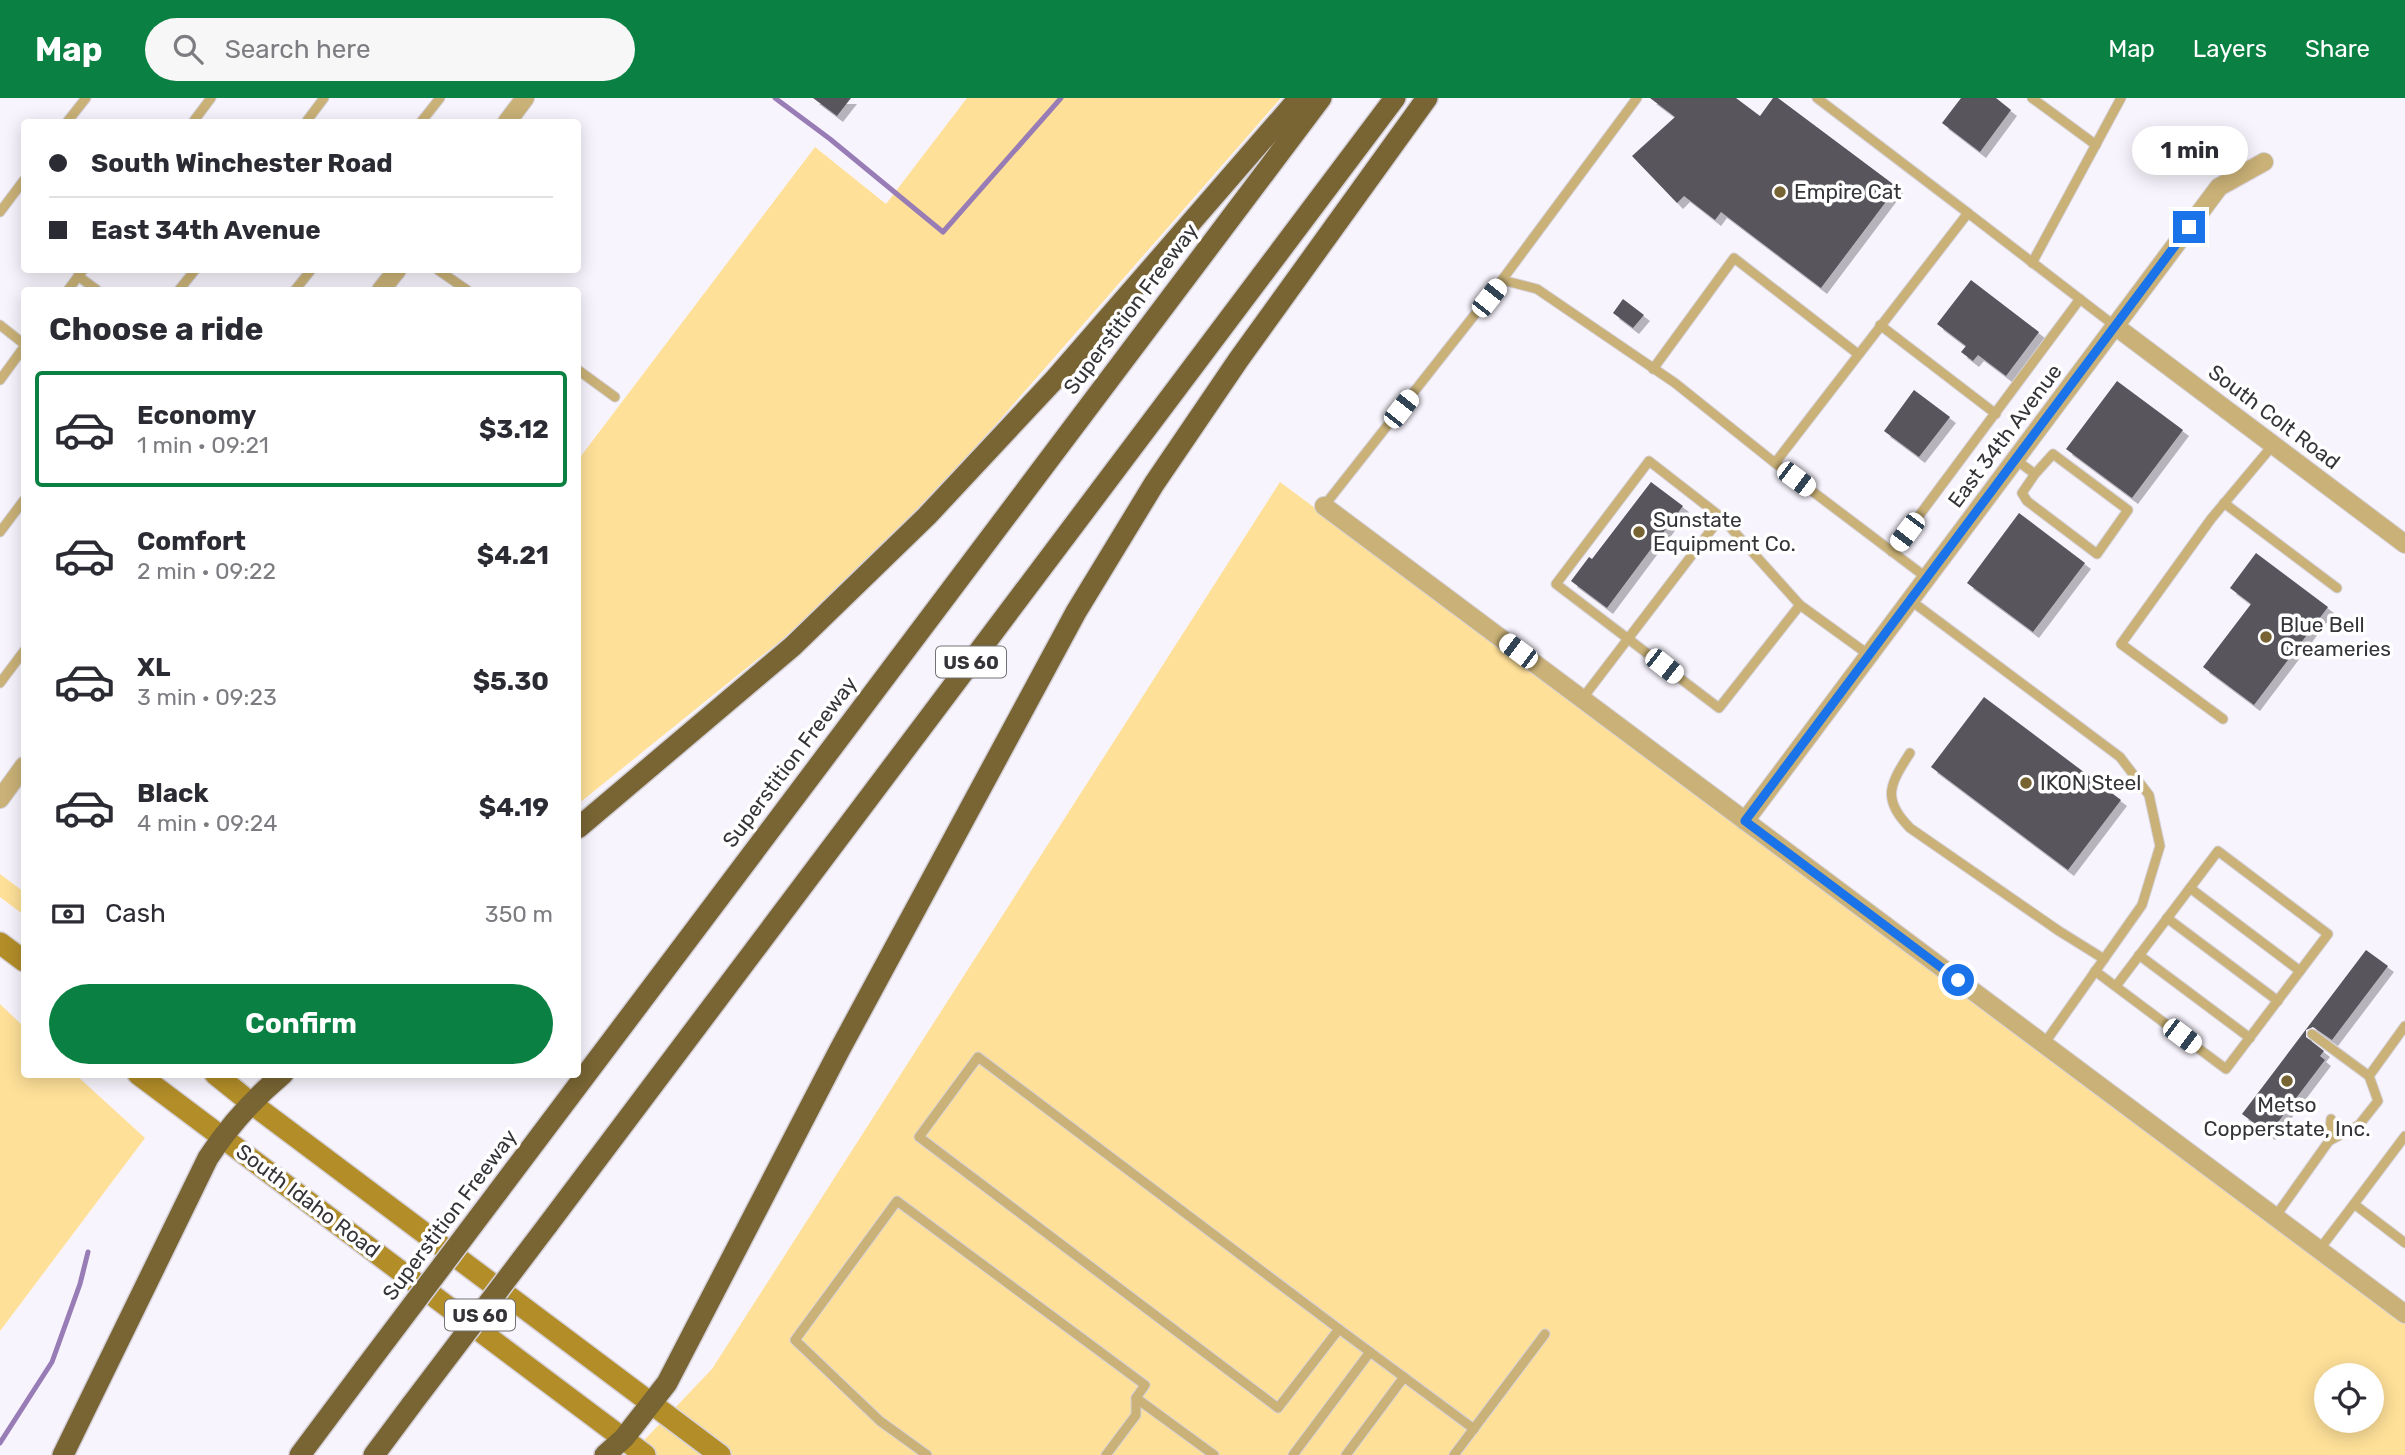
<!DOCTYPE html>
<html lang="en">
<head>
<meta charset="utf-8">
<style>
	:root { --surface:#fff; --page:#f7f7f7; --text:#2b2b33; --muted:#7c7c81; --line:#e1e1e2; --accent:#0b8043 }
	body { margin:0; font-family:Rubik,sans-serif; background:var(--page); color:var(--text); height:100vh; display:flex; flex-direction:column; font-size:26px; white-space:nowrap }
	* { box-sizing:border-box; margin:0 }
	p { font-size:23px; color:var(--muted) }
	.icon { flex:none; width:38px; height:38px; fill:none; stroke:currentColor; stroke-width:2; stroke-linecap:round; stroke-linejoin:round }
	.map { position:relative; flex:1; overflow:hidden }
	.details { position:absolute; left:21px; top:189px; width:560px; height:791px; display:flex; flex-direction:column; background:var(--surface); border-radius:7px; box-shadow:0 4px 18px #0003 }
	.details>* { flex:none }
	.guide { position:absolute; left:21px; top:21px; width:560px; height:154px; border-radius:7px; box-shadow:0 4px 18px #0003; display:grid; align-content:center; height:154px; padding:0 28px; background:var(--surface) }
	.controls { position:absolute; left:2314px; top:1265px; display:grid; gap:14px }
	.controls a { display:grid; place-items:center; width:70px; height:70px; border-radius:50%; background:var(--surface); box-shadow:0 4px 18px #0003; font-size:35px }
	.end { position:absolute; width:32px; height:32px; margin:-16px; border:9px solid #1a73e8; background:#fff; box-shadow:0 0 0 4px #fff }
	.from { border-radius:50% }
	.bubble { position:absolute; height:49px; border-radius:24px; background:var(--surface); box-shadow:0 4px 18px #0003; font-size:23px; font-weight:700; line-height:49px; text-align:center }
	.car { position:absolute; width:21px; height:42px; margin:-21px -10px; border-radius:9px; box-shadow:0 0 5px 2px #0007; background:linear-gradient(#fff 24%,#345 0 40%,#fff 0 76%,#345 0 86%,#fff 0) }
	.guide b { display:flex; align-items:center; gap:24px; height:66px; font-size:26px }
	.guide b+b { border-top:2px solid var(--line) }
	.guide i { width:18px; height:18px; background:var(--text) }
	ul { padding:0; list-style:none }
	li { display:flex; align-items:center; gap:21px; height:116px; margin:0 14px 10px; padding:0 14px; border:4px solid transparent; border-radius:7px }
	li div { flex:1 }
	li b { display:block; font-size:26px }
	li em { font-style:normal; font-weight:700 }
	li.on { border-color:var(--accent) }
	li>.icon { width:63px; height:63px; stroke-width:1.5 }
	h2 { padding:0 28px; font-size:32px; line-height:84px }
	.pay { display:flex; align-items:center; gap:18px; height:77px; padding:0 28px; font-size:26px }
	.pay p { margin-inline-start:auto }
	.cta { display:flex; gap:14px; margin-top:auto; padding:14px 28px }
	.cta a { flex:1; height:80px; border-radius:42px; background:var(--accent); color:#fff; font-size:28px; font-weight:700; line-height:80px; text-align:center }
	header { display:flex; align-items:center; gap:42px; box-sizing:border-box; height:98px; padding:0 35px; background:var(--accent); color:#fff }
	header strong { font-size:33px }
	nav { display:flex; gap:38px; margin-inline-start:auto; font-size:24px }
	.search { width:490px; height:63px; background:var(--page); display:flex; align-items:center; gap:18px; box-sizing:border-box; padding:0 24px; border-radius:38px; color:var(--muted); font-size:26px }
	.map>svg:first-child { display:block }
	.green { fill:#fee098; fill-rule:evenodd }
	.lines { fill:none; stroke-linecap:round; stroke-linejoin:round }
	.stream { stroke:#987cb5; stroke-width:5 }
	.building { fill:#58555c; filter:url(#shadow) }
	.lane-casing { stroke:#d5d1da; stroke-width:11 }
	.street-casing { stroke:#d5d1da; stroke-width:20 }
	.secondary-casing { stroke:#d5d1da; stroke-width:24 }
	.highway-casing { stroke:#d5d1da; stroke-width:24 }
	.lane { stroke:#c9b177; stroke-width:9 }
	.street { stroke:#c9b177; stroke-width:18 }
	.secondary { stroke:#b28d28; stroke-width:21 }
	.highway { stroke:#796534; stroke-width:21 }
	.highway-bridge-casing { stroke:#d5d1da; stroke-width:24; stroke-linecap:butt }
	.highway-bridge { stroke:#796534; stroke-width:21 }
	.route { stroke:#1a73e8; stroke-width:9 }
	.poi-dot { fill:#786433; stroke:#fff; stroke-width:2.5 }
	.labels { text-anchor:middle; stroke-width:7; stroke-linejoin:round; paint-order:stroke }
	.shield { fill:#fff; stroke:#727174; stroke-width:2 }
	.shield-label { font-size:19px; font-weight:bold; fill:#363438 }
	.poi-label { font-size:21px; fill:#363438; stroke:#fff; text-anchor:start }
	.street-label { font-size:21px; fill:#363438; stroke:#fff }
</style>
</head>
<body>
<header>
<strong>Map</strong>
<div class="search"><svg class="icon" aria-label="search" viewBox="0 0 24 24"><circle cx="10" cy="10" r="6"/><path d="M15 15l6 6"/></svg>Search here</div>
<nav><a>Map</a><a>Layers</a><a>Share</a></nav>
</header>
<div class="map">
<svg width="2405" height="1357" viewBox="0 0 2405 1357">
	<defs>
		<filter id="shadow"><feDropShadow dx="6" dy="6" stdDeviation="0" flood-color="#0004"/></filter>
	</defs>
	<rect width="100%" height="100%" fill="#f8f4fd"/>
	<g class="green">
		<polygon points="967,0 1281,0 970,356 873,457 784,540 578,706 578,362 815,49 886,106"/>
		<path d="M1280,384L2405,1220V1357H630L712,1271ZM2326,1278H2371V1323H2326Z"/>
		<polygon points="0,776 24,794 24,817 0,799"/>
		<polygon points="0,906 24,929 24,976 76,977 145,1040 0,1233"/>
	</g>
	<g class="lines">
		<g class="stream">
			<polyline points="775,0 830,41 943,134 1061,0"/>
			<polyline points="0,1345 52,1264 80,1186 88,1154"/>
		</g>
	</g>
	<g class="building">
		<polygon points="813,0 851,0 837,18"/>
		<polygon points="1650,0 1736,0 1760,18 1773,0 1778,0 1897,89 1821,190 1721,114 1715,122 1684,98 1677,105 1632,58 1675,19"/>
		<polygon points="1961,0 1996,0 2011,12 1980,54 1942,25"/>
		<polygon points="1971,182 2039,234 2006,278 1978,257 1973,263 1961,254 1966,248 1937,226"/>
		<polygon points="1623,201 1644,217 1633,230 1613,215"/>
		<polygon points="2117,283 2183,332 2132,400 2066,351"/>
		<polygon points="1914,292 1950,319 1919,359 1884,333"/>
		<polygon points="1651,384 1683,408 1607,510 1571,483 1589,459 1592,461"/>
		<polygon points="2019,415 2085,465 2033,534 1967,485"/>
		<polygon points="2256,455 2328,509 2254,607 2203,569 2251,506 2230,490"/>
		<polygon points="1984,599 2121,702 2068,772 1931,669"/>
		<polygon points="2366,852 2388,868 2332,942 2313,929 2306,932 2306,939 2324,953 2320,958 2325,962 2269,1036 2242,1016"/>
	</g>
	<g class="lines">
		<g class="lane-casing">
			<g id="lane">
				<polyline points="1817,0 1968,115"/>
				<polyline points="2032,0 2096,47"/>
				<polyline points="67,24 86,0"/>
				<polyline points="193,24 211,0"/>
				<polyline points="306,24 324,0"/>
				<polyline points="421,24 440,0"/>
				<polyline points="0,114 24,82"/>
				<polyline points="2032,165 2121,0"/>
				<polyline points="438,172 467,192"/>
				<polyline points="78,178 97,192"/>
				<polyline points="1502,182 1537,191 1675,285 1775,365"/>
				<polyline points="68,192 83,172"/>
				<polyline points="179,192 195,172"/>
				<polyline points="295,192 311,172"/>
				<polyline points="0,227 24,246"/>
				<polyline points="1880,227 1996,316"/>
				<polyline points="1653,271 1734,160 1858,256"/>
				<polyline points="578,272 615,299"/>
				<polyline points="0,282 24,249"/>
				<polyline points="2016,362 2035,376 2053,356 2128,412 2097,456 2027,403 2022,395 2035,376"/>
				<polyline points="2224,405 2337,490"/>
				<polyline points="1324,408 1502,182 1637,0"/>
				<polyline points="1721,419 1649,363 1556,486 1719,610 1800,507"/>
				<polyline points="0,434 24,402"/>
				<polyline points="1892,454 2080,201"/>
				<polyline points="1927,480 1775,365 1968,115 2115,228"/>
				<polyline points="1910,502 2120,659 2149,697 2160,748 2142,807 2044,946"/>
				<polyline points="0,585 24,553"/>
				<polyline points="1582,601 1721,419 1800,507 1869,557"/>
				<polyline points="2223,621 2121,546 2211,421 2273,347"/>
				<path d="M1910,655C1890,686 1881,701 1910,730L2059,833L2104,861"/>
				<polyline points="2190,790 2300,873"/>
				<polyline points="2167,820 2278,903"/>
				<polyline points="2139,857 2250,940"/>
				<polyline points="2095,873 2226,971 2328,836 2218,753 2116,888"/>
				<polyline points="2312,936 2369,978"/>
				<polygon points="978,959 1339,1231 1278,1310 919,1039"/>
				<polyline points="2329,1043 2359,1027 2378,1003 2369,978 2405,928"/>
				<polyline points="2354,1106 2405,1038"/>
				<polyline points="2275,1119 2329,1043 2331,1021"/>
				<polyline points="2319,1152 2354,1106 2405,1145"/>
				<polyline points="1339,1231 1474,1331"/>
				<polyline points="927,1357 880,1323 795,1242 897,1103 1145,1287 1136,1300 1214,1357"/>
				<polyline points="1106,1357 1136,1317 1136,1300"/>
				<polyline points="1293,1357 1370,1254"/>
				<polyline points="1346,1357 1404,1279"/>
				<polyline points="1454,1357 1545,1236"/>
			</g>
		</g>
		<g class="street-casing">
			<g id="street">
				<polyline points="507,24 525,0"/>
				<polyline points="381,192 397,172"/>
				<polyline points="2115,228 2405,446"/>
				<polyline points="1324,408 2405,1216"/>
				<polyline points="0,701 24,668"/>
				<polyline points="1745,723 2219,89 2264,64"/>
			</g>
		</g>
		<g class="secondary-casing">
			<g id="secondary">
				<polyline points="0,845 24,863"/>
				<polyline points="138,976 645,1357"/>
				<polyline points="215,976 251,1005 720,1357"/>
			</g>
		</g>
		<g class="highway-casing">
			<g id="highway">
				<polyline points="578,730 793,548 927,418 1055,281 1299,0"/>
				<polyline points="497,1095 1321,0"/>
				<polyline points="547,1128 1395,0"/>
				<path d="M63,1357L208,1060C229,1028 253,1001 283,976"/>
				<polyline points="300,1357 365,1270"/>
				<polyline points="374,1357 412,1306"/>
				<polyline points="605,1357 624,1340 667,1285 839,953 1076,514 1154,386 1239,261 1427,0"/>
			</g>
		</g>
		<use href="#lane" class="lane"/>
		<use href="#street" class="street"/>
		<use href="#secondary" class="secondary"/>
		<use href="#highway" class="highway"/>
		<g class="highway-bridge-casing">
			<g id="highway-bridge">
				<polyline points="365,1270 497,1095"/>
				<polyline points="412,1306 547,1128"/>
			</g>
		</g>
		<use href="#highway-bridge" class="highway-bridge"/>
	</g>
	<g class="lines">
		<polyline class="route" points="1958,882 1745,723 2189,129"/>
	</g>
	<g class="poi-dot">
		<circle cx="1780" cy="94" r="7"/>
		<circle cx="1639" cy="434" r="7"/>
		<circle cx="2266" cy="539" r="7"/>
		<circle cx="2026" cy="685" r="7"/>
		<circle cx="2287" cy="983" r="7"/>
	</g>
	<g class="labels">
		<g class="shield">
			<rect x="936" y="548.5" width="70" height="31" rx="5"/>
			<rect x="445" y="1201.5" width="70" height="31" rx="5"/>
		</g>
		<g class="shield-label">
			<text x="971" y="571">US 60</text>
			<text x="480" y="1224">US 60</text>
		</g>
		<g class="poi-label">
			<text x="1794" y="101">Empire Cat</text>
			<text x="1653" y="429">Sunstate<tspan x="1653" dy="24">Equipment Co.</tspan></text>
			<text x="2280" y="534">Blue Bell<tspan x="2280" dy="24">Creameries</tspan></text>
			<text x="2040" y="692">IKON Steel</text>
			<text x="2287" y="1014" text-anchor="middle">Metso<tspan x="2287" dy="24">Copperstate, Inc.</tspan></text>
		</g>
		<g class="street-label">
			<text transform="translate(1131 211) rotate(-53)" y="7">Superstition Freeway</text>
			<text transform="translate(2274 319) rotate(37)" y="7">South Colt Road</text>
			<text transform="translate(2005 338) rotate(-53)" y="7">East 34th Avenue</text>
			<text transform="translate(790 664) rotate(-53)" y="7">Superstition Freeway</text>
			<text transform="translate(308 1103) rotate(37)" y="7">South Idaho Road</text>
			<text transform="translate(450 1117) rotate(-53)" y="7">Superstition Freeway</text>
		</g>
	</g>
</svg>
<div class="controls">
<a><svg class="icon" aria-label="locate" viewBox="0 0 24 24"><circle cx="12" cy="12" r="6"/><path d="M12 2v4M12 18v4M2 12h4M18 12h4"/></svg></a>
</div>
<i class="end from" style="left:1958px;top:882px"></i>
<i class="end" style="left:2189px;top:129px"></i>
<div class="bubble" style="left:2132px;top:28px;width:116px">1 min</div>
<i class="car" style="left:1489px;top:200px;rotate:38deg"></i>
<i class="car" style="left:1401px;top:311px;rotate:38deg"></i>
<i class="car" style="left:1796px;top:381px;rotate:127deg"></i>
<i class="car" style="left:1907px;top:434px;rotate:217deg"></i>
<i class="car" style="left:1518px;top:553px;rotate:307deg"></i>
<i class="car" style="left:1664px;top:568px;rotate:128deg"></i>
<i class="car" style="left:2182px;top:938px;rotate:127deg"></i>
<div class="guide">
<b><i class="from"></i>South Winchester Road</b>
<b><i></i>East 34th Avenue</b>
</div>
<section class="details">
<h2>Choose a ride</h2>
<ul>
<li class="on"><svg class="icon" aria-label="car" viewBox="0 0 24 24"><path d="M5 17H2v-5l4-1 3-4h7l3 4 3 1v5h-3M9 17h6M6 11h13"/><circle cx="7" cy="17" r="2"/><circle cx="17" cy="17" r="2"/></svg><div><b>Economy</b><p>1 min · 09:21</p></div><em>$3.12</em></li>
<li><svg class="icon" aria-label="car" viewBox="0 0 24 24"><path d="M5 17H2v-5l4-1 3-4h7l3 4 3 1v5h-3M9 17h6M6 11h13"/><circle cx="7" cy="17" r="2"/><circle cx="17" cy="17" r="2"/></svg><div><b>Comfort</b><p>2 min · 09:22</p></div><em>$4.21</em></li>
<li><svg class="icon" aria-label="car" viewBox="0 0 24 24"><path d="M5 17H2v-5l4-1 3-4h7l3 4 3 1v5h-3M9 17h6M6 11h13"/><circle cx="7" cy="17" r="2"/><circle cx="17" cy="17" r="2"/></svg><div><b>XL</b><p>3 min · 09:23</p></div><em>$5.30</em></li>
<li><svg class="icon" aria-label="car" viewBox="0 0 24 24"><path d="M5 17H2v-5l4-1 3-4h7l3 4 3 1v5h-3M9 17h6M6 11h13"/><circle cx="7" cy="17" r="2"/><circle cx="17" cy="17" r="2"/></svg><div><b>Black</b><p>4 min · 09:24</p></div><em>$4.19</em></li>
</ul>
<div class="pay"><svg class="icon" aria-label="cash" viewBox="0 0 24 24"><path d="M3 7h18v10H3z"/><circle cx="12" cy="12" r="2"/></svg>Cash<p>350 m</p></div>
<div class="cta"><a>Confirm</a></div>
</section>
</div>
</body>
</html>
